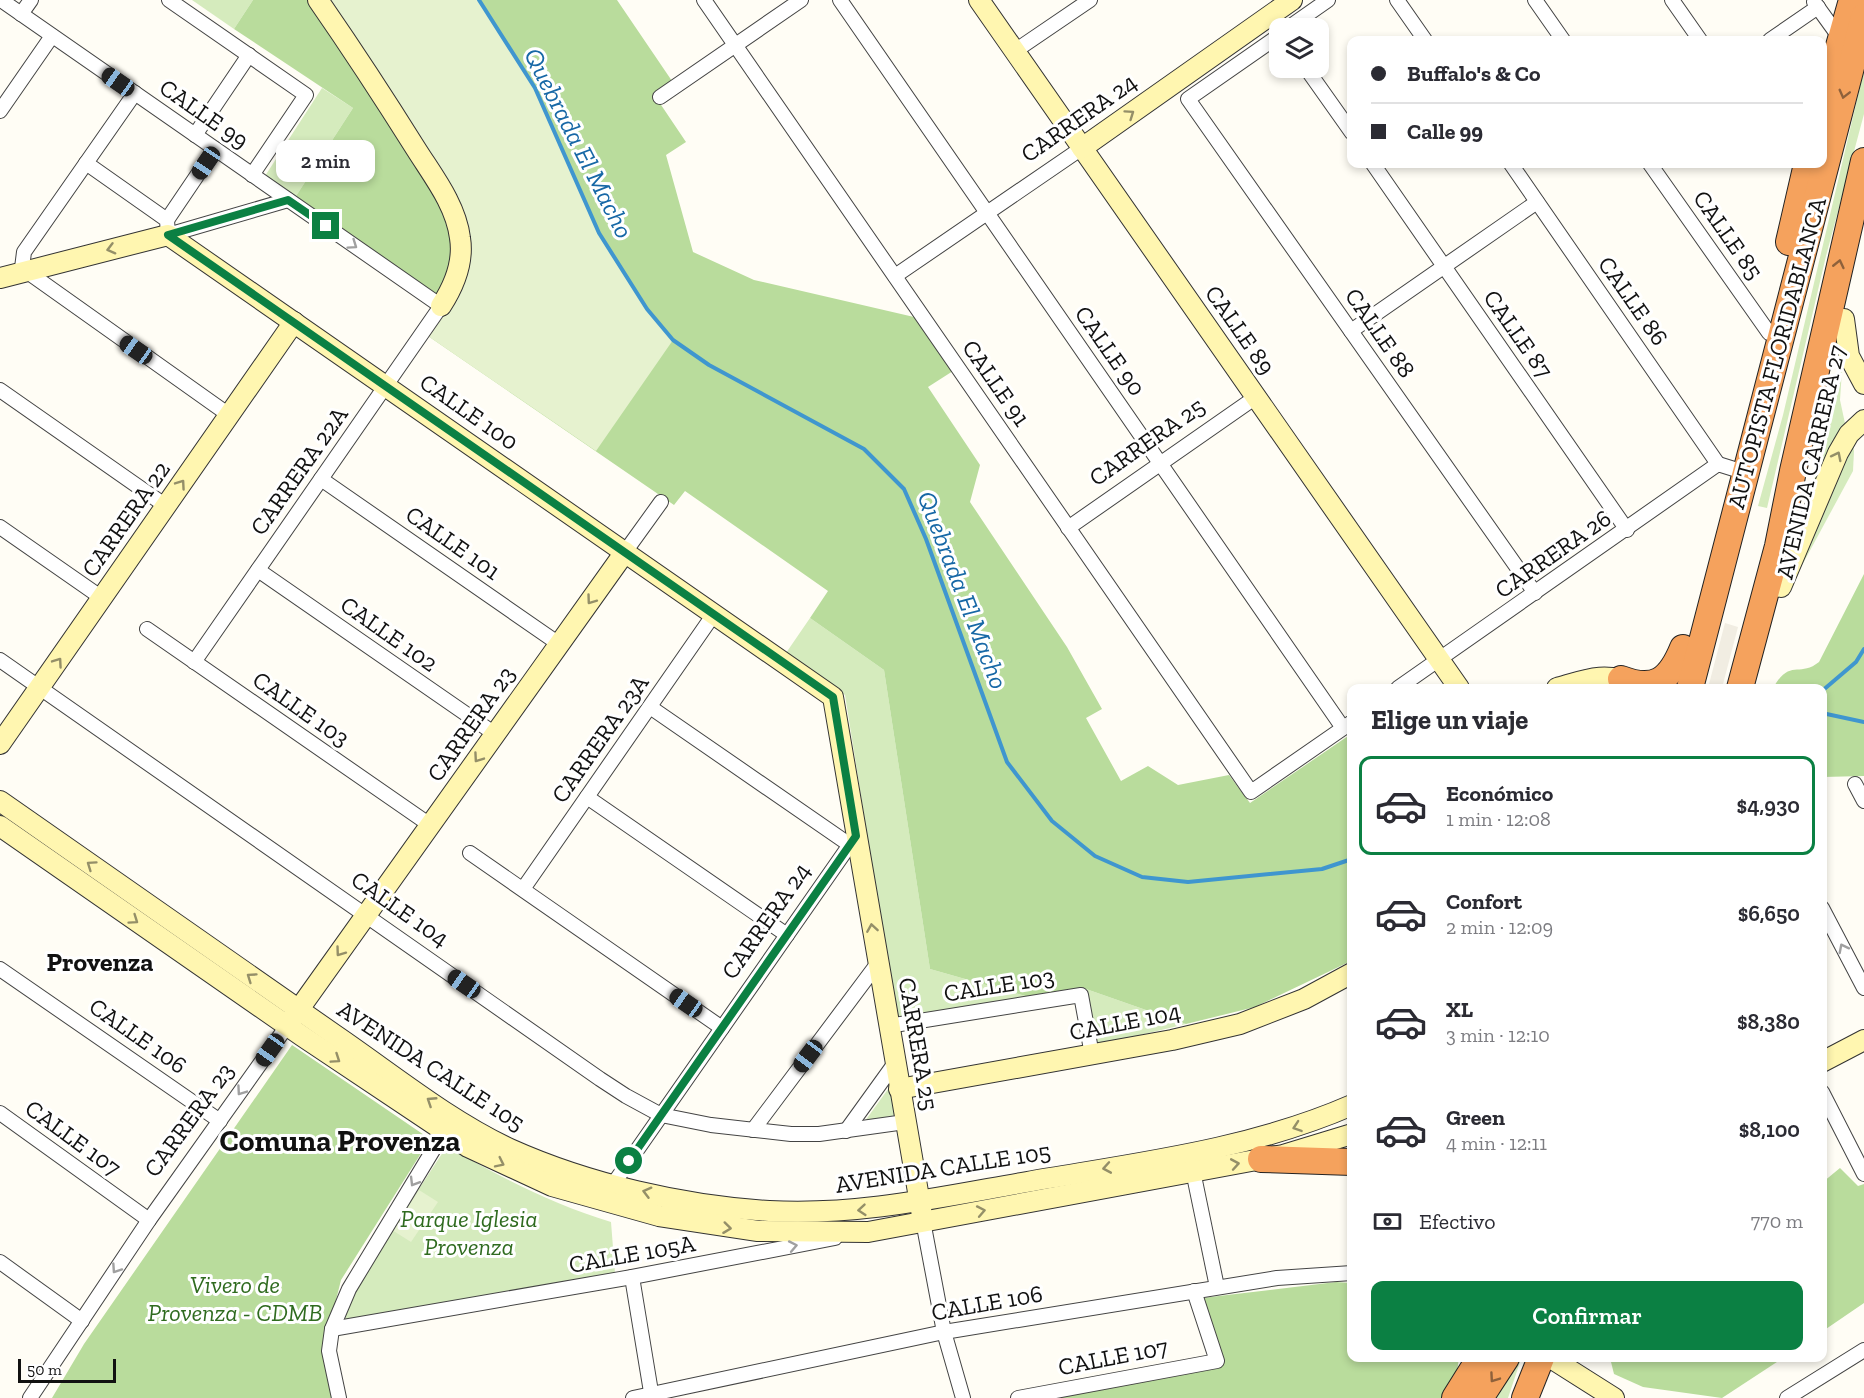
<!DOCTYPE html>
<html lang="es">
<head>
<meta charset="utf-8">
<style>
	:root { --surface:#fff; --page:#f2f2f3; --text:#2b2b33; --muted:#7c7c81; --line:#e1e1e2; --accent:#0b8043 }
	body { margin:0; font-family:"Zilla Slab",serif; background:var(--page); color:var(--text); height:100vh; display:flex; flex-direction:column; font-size:22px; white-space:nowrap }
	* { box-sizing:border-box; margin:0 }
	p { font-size:20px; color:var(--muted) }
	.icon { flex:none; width:33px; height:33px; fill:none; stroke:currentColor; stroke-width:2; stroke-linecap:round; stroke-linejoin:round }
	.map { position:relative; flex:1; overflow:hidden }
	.drawer { position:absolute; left:1347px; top:684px; width:480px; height:678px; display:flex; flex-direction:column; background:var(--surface); border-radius:12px; box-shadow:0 3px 9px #0003 }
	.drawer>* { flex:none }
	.top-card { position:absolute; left:1347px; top:36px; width:480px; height:132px; border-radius:12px; box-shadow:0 3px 9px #0003; display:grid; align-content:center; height:132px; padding:0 24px; background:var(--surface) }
	.fabs { position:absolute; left:1269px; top:18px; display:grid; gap:12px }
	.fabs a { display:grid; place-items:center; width:60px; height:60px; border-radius:12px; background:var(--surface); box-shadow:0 3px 9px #0003; font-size:30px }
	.scale { position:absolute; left:18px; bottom:15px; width:98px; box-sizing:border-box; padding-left:6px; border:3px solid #111; border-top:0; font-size:16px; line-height:21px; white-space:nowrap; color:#111; -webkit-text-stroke:4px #fff; paint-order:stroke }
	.end { position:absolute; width:27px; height:27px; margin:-14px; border:8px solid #0b8043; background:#fff; box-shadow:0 0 0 3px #fff }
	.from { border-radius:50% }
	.bubble { position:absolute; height:42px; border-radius:12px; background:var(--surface); box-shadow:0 3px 9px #0003; font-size:20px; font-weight:600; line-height:42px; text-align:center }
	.car { position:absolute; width:18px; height:36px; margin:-18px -9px; border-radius:8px; box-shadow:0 0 4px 2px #0007; background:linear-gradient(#222 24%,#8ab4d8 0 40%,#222 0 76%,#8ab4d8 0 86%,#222 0) }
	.top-card b { display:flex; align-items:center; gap:21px; height:57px; font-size:22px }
	.top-card b+b { border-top:2px solid var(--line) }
	.top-card i { width:15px; height:15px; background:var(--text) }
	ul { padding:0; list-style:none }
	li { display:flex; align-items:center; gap:18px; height:99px; margin:0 12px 9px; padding:0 12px; border:3px solid transparent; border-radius:12px }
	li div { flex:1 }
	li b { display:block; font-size:22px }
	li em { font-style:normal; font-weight:600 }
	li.on { border-color:var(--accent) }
	li>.icon { width:54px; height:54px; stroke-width:1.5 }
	h2 { padding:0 24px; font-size:27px; line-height:72px }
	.pay { display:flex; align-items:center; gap:15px; height:66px; padding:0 24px; font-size:22px }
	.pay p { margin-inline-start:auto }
	.cta { display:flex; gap:12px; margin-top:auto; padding:12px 24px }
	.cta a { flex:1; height:69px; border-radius:12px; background:var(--accent); color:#fff; font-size:24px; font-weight:600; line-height:69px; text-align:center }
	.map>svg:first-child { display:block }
	.green { fill:#d5ebbd }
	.forest { fill:#b9dc9c }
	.pitch { fill:#e6f2cf }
	.plaza { fill:#f1ede2 }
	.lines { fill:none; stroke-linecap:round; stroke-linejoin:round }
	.stream { stroke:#3f96cf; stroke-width:4 }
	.street-casing { stroke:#444; stroke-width:16 }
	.secondary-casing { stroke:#333; stroke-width:22 }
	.highway-casing { stroke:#222; stroke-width:28 }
	.street { stroke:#fff; stroke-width:14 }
	.secondary { stroke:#fff6b0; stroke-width:20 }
	.highway { stroke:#f5a25d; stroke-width:26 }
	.oneway { stroke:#8e613b }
	.oneway2 { stroke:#948f68 }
	.oneway3 { stroke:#a0a0a0 }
	.route { stroke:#0b8043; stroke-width:8 }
	.labels { text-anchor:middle; stroke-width:6; stroke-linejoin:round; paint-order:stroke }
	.street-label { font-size:24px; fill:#111; stroke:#fff }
	.park-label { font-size:24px; font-style:italic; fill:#2f6b1f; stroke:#fff }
	.water-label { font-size:26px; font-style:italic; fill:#1768a6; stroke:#fff }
	.neighbourhood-label { font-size:26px; font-weight:bold; fill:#111; stroke:#fff }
	.district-label { font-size:30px; font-weight:bold; fill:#111; stroke:#fff }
</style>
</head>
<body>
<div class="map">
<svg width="1864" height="1398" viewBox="0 0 1864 1398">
	<rect width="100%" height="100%" fill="#fffdf5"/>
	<g class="green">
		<polygon points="192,0 253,0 234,29"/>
		<polygon points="1864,70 1864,114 1826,256 1767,508 1758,506 1783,415"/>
		<polygon points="322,88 353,108 296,196 265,176"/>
		<path d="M1843,355L1840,400L1846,428C1827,447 1820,470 1811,494Z"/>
		<polygon points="1852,438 1854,451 1853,471 1787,593"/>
		<polygon points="810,618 884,670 930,969 1029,997 896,1017 845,695 786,653"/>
		<polygon points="1086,989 1186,1024 1095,1046"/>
		<polygon points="891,1085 897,1115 865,1121"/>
		<path d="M447,1146C499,1177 554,1205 611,1222L615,1273L338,1322L354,1288Z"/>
		<polygon points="1521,1359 1508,1398 1495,1398"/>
	</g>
	<g class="forest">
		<polygon points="253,0 617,0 672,81 653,93 686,142 666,155 693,252 754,280 914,317 953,371 928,387 980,465 970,502 1067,647 1102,709 1086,718 1121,781 1148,766 1178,785 1229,775 1250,803 1351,734 1351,961 1255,1007 1186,1024 1086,989 1029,997 930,969 884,670 810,618 828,591 685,491 674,505 428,336 450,305 296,196 353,108 234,29"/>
		<path d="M1864,574V776L1823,777L1822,688H1773C1790,658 1799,678 1819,662Z"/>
		<polygon points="292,1045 430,1139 341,1280 325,1344 336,1398 52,1398 84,1344"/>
		<polygon points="1840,1168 1858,1186 1864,1184 1864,1303 1823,1331 1823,1182"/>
		<polygon points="1336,1282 1351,1283 1352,1358 1459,1358 1457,1372 1444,1398 1037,1398 1221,1363 1202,1298"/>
		<polygon points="1610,1358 1783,1358 1722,1398 1643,1387 1614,1374"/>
	</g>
	<g class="pitch">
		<polygon points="318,0 479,0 535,88 599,233 647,309 673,340 596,451 428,336 450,305 461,238"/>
		<polygon points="419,1190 438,1202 411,1242 392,1230"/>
	</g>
	<polygon class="plaza" points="1725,623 1738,627 1722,688 1708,688"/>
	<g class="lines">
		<g class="stream">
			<polyline points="479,0 535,88 599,233 647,309 673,340 709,365 864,449 904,489 926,539 1007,762 1052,821 1095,856 1142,877 1188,882 1322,869 1352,859"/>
			<polyline points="1822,691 1856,662 1864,649"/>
			<polyline points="1822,713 1864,722"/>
		</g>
		<g class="street-casing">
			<g id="street">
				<polyline points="1,0 441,306 194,662"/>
				<polyline points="169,0 306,95 252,175"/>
				<polyline points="704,0 1251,792 1352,722"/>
				<polyline points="840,0 1343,728"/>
				<polyline points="1397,0 1425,40"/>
				<polyline points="1535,0 1563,40"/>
				<polyline points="1672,0 1700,40"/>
				<polyline points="1814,2 1840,38"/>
				<polyline points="21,14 31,0"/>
				<polyline points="1288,28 1328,0"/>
				<polyline points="1280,35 1188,99 1535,593"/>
				<polyline points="1770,40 1818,7"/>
				<polyline points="1015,51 1090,0"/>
				<polyline points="1306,68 1352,133"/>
				<polyline points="135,93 24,252 22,268 229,415"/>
				<polyline points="660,97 801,0"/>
				<polyline points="0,111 52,36"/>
				<polyline points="195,135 249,55"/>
				<polyline points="86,163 167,220 168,235 288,200"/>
				<polyline points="1373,164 1627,530"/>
				<polyline points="1511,164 1718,464"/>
				<polyline points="1650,164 1769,333"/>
				<polyline points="167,220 215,149"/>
				<polyline points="895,276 1082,148"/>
				<polyline points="1351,331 1537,202"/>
				<polyline points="0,390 166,506"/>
				<polyline points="321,479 559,644"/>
				<polyline points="0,527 102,598"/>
				<polyline points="1068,528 1256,397"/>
				<polyline points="625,552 661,502"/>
				<polyline points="258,570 495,734"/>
				<polyline points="147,629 430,825"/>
				<polyline points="0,660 600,1079 626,1096 661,1115 711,1125 791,1134 819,1134 905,1122"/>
				<polyline points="1398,688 1718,464 1734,469"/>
				<polyline points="650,707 850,845"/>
				<polyline points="1855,784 1864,801"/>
				<polyline points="587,797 787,935"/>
				<polyline points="470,853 722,1028"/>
				<polyline points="523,889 714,614"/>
				<polyline points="1822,908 1864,988"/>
				<polyline points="0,969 220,1121"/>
				<polyline points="888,1026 1081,995 1092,1055"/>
				<polyline points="1822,1092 1864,1174"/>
				<polyline points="0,1113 149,1220"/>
				<polyline points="753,1130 878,963"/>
				<polyline points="846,1131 895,1063"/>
				<polyline points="1193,1171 1217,1287"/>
				<polyline points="614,1183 856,836"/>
				<polyline points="923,1221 944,1332 963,1398"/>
				<polyline points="0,1262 82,1321"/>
				<polyline points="632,1277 652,1398"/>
				<polyline points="332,1329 632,1277 835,1238"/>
				<polyline points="30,1398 149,1220 287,1026"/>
				<polyline points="339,1398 329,1351 332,1329 349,1289 444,1132"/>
				<polyline points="633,1398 944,1332 1277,1278 1352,1273"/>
				<polyline points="1018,1398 1217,1361 1194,1291"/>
				<polyline points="1787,1398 1864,1350"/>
			</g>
		</g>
		<g class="secondary-casing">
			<g id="secondary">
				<path d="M318,0C352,49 384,98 416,149C433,176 456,205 460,238C464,263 454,286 441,306"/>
				<polyline points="979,0 1459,688"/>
				<polyline points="1082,148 1292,0"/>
				<polyline points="0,278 168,235 833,697 923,1221"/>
				<polyline points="1844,319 1849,356 1864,384"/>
				<polyline points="1781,587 1838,453 1849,434 1864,420"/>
				<path d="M1557,688C1582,681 1607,670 1632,685"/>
				<polyline points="0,744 294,322"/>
				<path d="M0,801C112,879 223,958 335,1035C392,1074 448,1120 510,1149C588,1184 684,1206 769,1211C857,1216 941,1197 1027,1182C1137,1163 1249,1150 1352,1105"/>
				<polyline points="0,826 302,1036 468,1147 552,1186 659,1216 758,1231 868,1232 1283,1155 1352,1134"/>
				<polyline points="292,1019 625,552"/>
				<polyline points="1822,1062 1864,1040"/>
				<polyline points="899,1089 1172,1040 1240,1024 1304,999 1352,973"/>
				<polyline points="1554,1360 1614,1398"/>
			</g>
		</g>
		<g class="highway-casing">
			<g id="highway">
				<polyline points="1822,106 1852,0"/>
				<polyline points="1789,242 1807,164"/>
				<path d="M1621,679C1655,692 1670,680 1683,648"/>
				<polyline points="1690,688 1864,17"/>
				<polyline points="1740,688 1778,546 1793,471 1864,161"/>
				<polyline points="1261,1159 1352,1162"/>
				<polyline points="1455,1398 1480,1358"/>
				<polyline points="1480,1398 1506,1358"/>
				<polyline points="1525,1398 1541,1358"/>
			</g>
		</g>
		<use href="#street" class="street"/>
		<use href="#secondary" class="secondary"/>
		<use href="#highway" class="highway"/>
	</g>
	<defs><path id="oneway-chevron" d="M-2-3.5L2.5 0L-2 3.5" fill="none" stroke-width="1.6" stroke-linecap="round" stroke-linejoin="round" transform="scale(1.5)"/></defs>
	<g class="oneway">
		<use href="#oneway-chevron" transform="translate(1844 94) rotate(104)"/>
		<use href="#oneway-chevron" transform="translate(1839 264) rotate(-77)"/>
		<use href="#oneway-chevron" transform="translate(1494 1378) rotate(125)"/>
	</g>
	<g class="oneway2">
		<use href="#oneway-chevron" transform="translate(1130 114) rotate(-35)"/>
		<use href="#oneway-chevron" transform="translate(111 249) rotate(165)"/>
		<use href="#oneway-chevron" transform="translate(1837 456) rotate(-63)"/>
		<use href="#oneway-chevron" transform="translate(181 484) rotate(-55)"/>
		<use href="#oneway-chevron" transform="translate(591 600) rotate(126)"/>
		<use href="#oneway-chevron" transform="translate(58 662) rotate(-55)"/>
		<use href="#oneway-chevron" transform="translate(478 758) rotate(125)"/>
		<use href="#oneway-chevron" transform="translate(91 865) rotate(-145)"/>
		<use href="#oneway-chevron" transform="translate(134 920) rotate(35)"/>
		<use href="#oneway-chevron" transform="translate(872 928) rotate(-99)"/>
		<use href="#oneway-chevron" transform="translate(340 952) rotate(126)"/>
		<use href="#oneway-chevron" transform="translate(251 977) rotate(-145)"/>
		<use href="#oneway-chevron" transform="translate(336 1059) rotate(34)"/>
		<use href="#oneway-chevron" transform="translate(431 1101) rotate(-147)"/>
		<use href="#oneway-chevron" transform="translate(1297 1127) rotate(161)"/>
		<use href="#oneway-chevron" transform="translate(500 1163) rotate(26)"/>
		<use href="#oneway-chevron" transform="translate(1235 1164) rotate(-10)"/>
		<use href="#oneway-chevron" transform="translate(1107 1168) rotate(170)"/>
		<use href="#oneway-chevron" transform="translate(647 1192) rotate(-165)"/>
		<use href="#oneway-chevron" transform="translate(862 1210) rotate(175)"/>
		<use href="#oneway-chevron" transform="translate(981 1211) rotate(-11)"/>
		<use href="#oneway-chevron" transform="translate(727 1228) rotate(7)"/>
	</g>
	<g class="oneway3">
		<use href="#oneway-chevron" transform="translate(353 245) rotate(35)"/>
		<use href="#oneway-chevron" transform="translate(1843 948) rotate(-117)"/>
		<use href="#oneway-chevron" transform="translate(241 1091) rotate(125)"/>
		<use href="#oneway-chevron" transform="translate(414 1182) rotate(121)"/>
		<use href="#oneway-chevron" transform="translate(793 1246) rotate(-11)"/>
		<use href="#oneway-chevron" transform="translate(116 1269) rotate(124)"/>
	</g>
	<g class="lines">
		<polyline class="route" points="326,226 288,200 168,235 833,697 856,836 629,1161"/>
	</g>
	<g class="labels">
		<g class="street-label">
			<text transform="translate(204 114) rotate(35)" y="8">CALLE 99</text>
			<text transform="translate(1079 118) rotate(-35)" y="8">CARRERA 24</text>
			<text transform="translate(1728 235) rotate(55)" y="8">CALLE 85</text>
			<text transform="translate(1633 301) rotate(55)" y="8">CALLE 86</text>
			<text transform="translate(1240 330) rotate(55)" y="8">CALLE 89</text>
			<text transform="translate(1380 333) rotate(55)" y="8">CALLE 88</text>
			<text transform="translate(1518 334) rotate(55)" y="8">CALLE 87</text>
			<text transform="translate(1110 351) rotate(55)" y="8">CALLE 90</text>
			<text transform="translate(1777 353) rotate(-75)" y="8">AUTOPISTA FLORIDABLANCA</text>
			<text transform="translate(996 383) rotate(55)" y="8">CALLE 91</text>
			<text transform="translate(469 412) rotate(35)" y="8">CALLE 100</text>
			<text transform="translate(1147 442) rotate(-35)" y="8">CARRERA 25</text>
			<text transform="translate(1811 462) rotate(-77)" y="8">AVENIDA CARRERA 27</text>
			<text transform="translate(299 471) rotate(-55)" y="8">CARRERA 22A</text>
			<text transform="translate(126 519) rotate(-55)" y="8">CARRERA 22</text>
			<text transform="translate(453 543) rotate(35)" y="8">CALLE 101</text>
			<text transform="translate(1553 554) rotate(-35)" y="8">CARRERA 26</text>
			<text transform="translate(389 634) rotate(35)" y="8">CALLE 102</text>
			<text transform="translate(301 709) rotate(35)" y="8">CALLE 103</text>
			<text transform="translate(471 724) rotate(-55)" y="8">CARRERA 23</text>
			<text transform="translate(600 739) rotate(-55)" y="8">CARRERA 23A</text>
			<text transform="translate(400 909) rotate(35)" y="8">CALLE 104</text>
			<text transform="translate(766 921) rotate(-55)" y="8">CARRERA 24</text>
			<text transform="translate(999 985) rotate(-9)" y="8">CALLE 103</text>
			<text transform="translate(1125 1022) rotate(-11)" y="8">CALLE 104</text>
			<text transform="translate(138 1036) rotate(35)" y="8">CALLE 106</text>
			<text transform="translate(918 1044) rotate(80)" y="8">CARRERA 25</text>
			<text transform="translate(431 1066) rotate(33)" y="8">AVENIDA CALLE 105</text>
			<text transform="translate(189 1120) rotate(-54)" y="8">CARRERA 23</text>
			<text transform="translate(73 1138) rotate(36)" y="8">CALLE 107</text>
			<text transform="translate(943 1168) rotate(-9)" y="8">AVENIDA CALLE 105</text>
			<text transform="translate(632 1254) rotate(-10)" y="8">CALLE 105A</text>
			<text transform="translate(987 1303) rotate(-10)" y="8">CALLE 106</text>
			<text transform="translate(1113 1357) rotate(-11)" y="8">CALLE 107</text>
		</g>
		<g class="park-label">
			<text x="469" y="1227">Parque Iglesia<tspan x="469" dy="28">Provenza</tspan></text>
			<text x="235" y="1293">Vivero de<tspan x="235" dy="28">Provenza - CDMB</tspan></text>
		</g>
		<g class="water-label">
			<text transform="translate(579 143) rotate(63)" y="9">Quebrada El Macho</text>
			<text transform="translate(963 590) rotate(69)" y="9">Quebrada El Macho</text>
		</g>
		<g class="neighbourhood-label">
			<text x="100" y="971">Provenza</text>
		</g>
		<g class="district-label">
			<text x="340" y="1151">Comuna Provenza</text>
		</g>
	</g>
</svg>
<div class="fabs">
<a><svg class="icon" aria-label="layers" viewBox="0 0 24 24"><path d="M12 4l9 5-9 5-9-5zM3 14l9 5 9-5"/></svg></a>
</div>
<div class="scale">50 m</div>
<i class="end from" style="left:629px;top:1161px"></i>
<i class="end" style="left:326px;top:226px"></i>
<div class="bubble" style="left:276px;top:140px;width:99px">2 min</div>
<i class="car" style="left:118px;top:82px;rotate:305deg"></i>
<i class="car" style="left:206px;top:163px;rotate:214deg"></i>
<i class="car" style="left:136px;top:350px;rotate:305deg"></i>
<i class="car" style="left:464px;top:984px;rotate:305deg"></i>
<i class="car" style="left:686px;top:1003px;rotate:305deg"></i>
<i class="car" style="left:270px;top:1050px;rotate:215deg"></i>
<i class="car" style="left:808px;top:1056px;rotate:217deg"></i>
<div class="top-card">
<b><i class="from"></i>Buffalo's &amp; Co</b>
<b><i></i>Calle 99</b>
</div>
<section class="drawer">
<h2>Elige un viaje</h2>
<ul>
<li class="on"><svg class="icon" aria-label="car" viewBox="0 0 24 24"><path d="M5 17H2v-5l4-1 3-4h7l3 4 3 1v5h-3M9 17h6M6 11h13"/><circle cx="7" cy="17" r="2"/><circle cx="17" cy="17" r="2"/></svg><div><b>Económico</b><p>1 min · 12:08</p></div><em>$4,930</em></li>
<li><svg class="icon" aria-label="car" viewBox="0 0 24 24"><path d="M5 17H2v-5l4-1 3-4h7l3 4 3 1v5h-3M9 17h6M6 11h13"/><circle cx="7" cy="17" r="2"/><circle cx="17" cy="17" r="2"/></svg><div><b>Confort</b><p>2 min · 12:09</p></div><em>$6,650</em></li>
<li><svg class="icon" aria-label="car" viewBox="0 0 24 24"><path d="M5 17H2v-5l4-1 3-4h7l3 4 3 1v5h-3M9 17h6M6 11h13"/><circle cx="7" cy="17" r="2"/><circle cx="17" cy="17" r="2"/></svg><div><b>XL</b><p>3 min · 12:10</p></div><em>$8,380</em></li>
<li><svg class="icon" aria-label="car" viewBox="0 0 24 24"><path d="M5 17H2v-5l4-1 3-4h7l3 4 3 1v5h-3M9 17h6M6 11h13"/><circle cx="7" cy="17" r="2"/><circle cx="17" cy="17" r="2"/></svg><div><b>Green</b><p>4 min · 12:11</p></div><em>$8,100</em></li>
</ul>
<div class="pay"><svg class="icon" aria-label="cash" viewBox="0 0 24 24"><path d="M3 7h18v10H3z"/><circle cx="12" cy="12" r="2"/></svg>Efectivo<p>770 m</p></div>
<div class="cta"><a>Confirmar</a></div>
</section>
</div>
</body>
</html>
